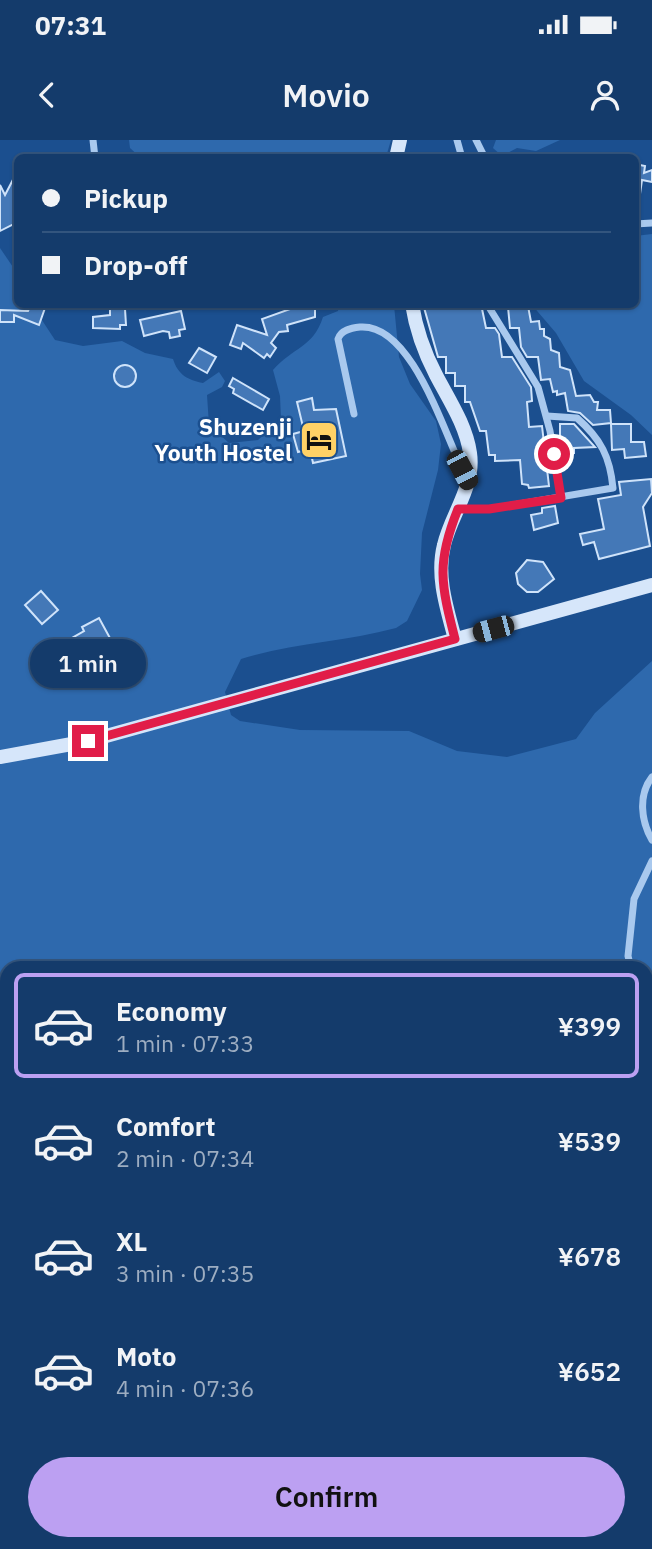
<!DOCTYPE html>
<html lang="en">
<head>
<meta charset="utf-8">
<style>
	:root { --surface:#143b6b; --page:#214673; --text:#f1f3f6; --muted:#9dadc1; --line:#33557e; --accent:#bca0f2 }
	body { margin:0; font-family:"IBM Plex Sans",sans-serif; background:var(--page); color:var(--text); height:100vh; display:flex; flex-direction:column; font-size:26px; white-space:nowrap }
	* { box-sizing:border-box; margin:0 }
	p { font-size:23px; color:var(--muted) }
	.icon { flex:none; width:38px; height:38px; fill:none; stroke:currentColor; stroke-width:2; stroke-linecap:round; stroke-linejoin:round }
	.map { position:relative; flex:1; overflow:hidden }
	.sheet { position:absolute; left:0px; top:821px; width:653px; height:590px; display:flex; flex-direction:column; background:var(--surface); border-radius:21px 21px 0 0; box-shadow:0 2px 5px #0004,0 0 0 2px var(--line) }
	.sheet>* { flex:none }
	.top-card { position:absolute; left:14px; top:14px; width:625px; height:154px; border-radius:10px; box-shadow:0 2px 5px #0004,0 0 0 2px var(--line); display:grid; align-content:center; height:154px; padding:0 28px; background:var(--surface) }
	.end { position:absolute; width:32px; height:32px; margin:-16px; border:9px solid #e11d48; background:#fff; box-shadow:0 0 0 4px #fff }
	.from { border-radius:50% }
	.bubble { position:absolute; height:49px; border-radius:24px; background:var(--surface); box-shadow:0 2px 5px #0004,0 0 0 2px var(--line); font-size:23px; font-weight:600; line-height:49px; text-align:center }
	.car { position:absolute; width:21px; height:42px; margin:-21px -10px; border-radius:9px; box-shadow:0 0 5px 2px #0007; background:linear-gradient(#222 24%,#8ab4d8 0 40%,#222 0 76%,#8ab4d8 0 86%,#222 0) }
	.top-card b { display:flex; align-items:center; gap:24px; height:66px; font-size:26px }
	.top-card b+b { border-top:2px solid var(--line) }
	.top-card i { width:18px; height:18px; background:var(--text) }
	ul { padding:12px 0 0; list-style:none }
	li { display:flex; align-items:center; gap:21px; height:105px; margin:0 14px 10px; padding:0 14px; border:4px solid transparent; border-radius:10px }
	li div { flex:1 }
	li b { display:block; font-size:26px }
	li em { font-style:normal; font-weight:600 }
	li.on { border-color:var(--accent) }
	li>.icon { width:63px; height:63px; stroke-width:1.5 }
	.button { display:flex; gap:14px; margin-top:auto; padding:14px 28px }
	.button a { flex:1; height:80px; border-radius:42px; background:var(--accent); color:#111; font-size:28px; font-weight:600; line-height:80px; text-align:center }
	.status { display:flex; justify-content:space-between; align-items:center; height:49px; padding:0 35px; background:var(--surface); direction:ltr }
	.status svg { height:19px; fill:currentColor }
	header { display:flex; justify-content:space-between; align-items:center; height:91px; padding:0 28px; background:var(--surface); font-size:32px; font-weight:600 }
	.map>svg:first-child { display:block }
	.green { fill:#2e69ad }
	.building { fill:#4478b7; stroke:#cfe3fa; stroke-width:2 }
	.lines { fill:none; stroke-linecap:round; stroke-linejoin:round }
	.street { stroke:#a9c9ee; stroke-width:7 }
	.secondary { stroke:#d6e6fa; stroke-width:14 }
	.route { stroke:#e11d48; stroke-width:9 }
	.labels { text-anchor:middle; stroke-width:5; stroke-linejoin:round; paint-order:stroke }
	.poi-label { font-size:23px; font-weight:bold; fill:#fff; stroke:#1b4f8f; text-anchor:end }
</style>
</head>
<body>
<div class="status"><b>07:31</b><svg viewBox="0 0 49 12"><path d="M0 12V9h3v3zM5 12V6h3v6zM10 12V3h3v9zM15 12V0h3v12zM26 1h20v11H26zM47 4h2v5h-2z"/></svg></div>
<header><svg class="icon" aria-label="back" viewBox="0 0 24 24"><path d="M15 5l-7 7 7 7"/></svg>Movio<svg class="icon" aria-label="person" viewBox="0 0 24 24"><circle cx="12" cy="8" r="4"/><path d="M4 21q1-7 8-7t8 7"/></svg></header>
<div class="map">
<svg width="652" height="1409" viewBox="0 0 652 1409">
	<rect width="100%" height="100%" fill="#1b4f8f"/>
	<g class="green">
		<polygon points="129,0 391,0 386,17 141,18 130,8"/>
		<polygon points="496,0 560,0 536,11 517,8 502,16 493,8"/>
		<polygon points="652,94 652,295 631,275 584,241 556,193 532,165 635,164 635,96"/>
		<path d="M0,108L17,133L18,164L32,165L55,200L83,206L122,201L145,213L173,219C178,235 188,240 203,243L219,232L225,241L222,247L207,255L209,285L229,303L258,300L281,279L280,256L273,230C293,207 313,208 323,177L338,171L339,165H394L399,217L410,244L436,281L441,304L438,330L422,393L420,434L422,450L407,481L396,488C344,502 291,503 241,519L225,552L231,575L240,581L300,590L409,591L457,611L507,617L576,599L595,573L652,521V928L646,924V828H7V881H0Z"/>
		<polygon points="652,1039 652,1409 0,1409 0,1090 7,1090 7,1404 646,1404 646,1044"/>
	</g>
	<g class="building">
		<polygon points="635,24 645,26 644,33 652,30 652,42 642,40 640,54 635,53"/>
		<polygon points="18,30 18,82 0,91 0,45 5,55"/>
		<polygon points="31,164 45,168 39,185 14,175 14,182 0,182 0,170 28,171"/>
		<polygon points="304,164 315,164 315,177 287,185 288,191 279,192 271,203 276,208 270,217 267,214 264,218 243,203 241,209 230,205 237,185 267,195 262,179"/>
		<polygon points="423,164 481,164 486,188 495,188 499,194 502,217 512,217 531,247 532,261 527,262 529,287 542,286 549,346 529,348 528,345 522,344 520,320 495,321 495,315 489,315 486,291 480,291 470,262 465,262 465,246 455,246 455,233 446,233 446,217 438,217"/>
		<polygon points="528,166 531,182 539,181 540,189 544,189 544,196 550,199 551,210 559,213 560,227 570,230 576,256 590,255 594,262 598,262 597,270 610,270 611,283 593,285 580,273 568,271 565,253 557,255 557,251 553,252 550,239 541,240 538,217 527,217 521,207 519,188 510,188 508,167"/>
		<polygon points="110,169 125,169 126,185 120,185 120,189 93,188 93,177 110,175"/>
		<polygon points="181,171 185,189 179,190 180,196 170,198 169,192 163,191 144,196 140,180"/>
		<polygon points="199,208 216,217 207,233 189,223"/>
		<circle cx="125" cy="236" r="11"/>
		<polygon points="233,238 269,259 263,270 233,253 234,249 229,246"/>
		<polygon points="312,258 314,270 336,269 346,316 313,323 310,309 298,312 293,294 304,291 297,262"/>
		<polygon points="560,284 574,284 595,307 574,308 574,313 560,314"/>
		<polygon points="611,284 631,284 631,302 644,302 646,316 625,318 624,309 612,310"/>
		<polygon points="651,339 652,353 643,367 650,406 599,419 594,402 583,405 580,394 604,389 598,359 621,355 619,342"/>
		<polygon points="555,366 558,383 534,390 531,375 542,373 542,368"/>
		<polygon points="527,420 543,422 554,439 538,452 527,452 518,444 516,433"/>
		<polygon points="41,451 58,470 42,484 25,465"/>
		<polygon points="99,478 117,511 128,506 141,532 121,541 119,538 113,541 109,534 83,546 65,502 84,491 82,487"/>
	</g>
	<g class="lines">
		<g class="street">
			<polyline points="93,0 95,18"/>
			<polyline points="457,0 462,18"/>
			<polyline points="476,0 485,18"/>
			<polyline points="635,84 652,83"/>
			<polyline points="487,164 538,247 550,291 561,358"/>
			<path d="M354,274L338,199C341,190 351,188 360,187C414,183 446,301 467,339"/>
			<path d="M458,369H489L613,348C610,317 601,299 577,278L547,276"/>
			<path d="M652,637C638,655 641,681 652,700"/>
			<polyline points="631,828 628,816 634,759 652,721"/>
			<polyline points="646,836 652,839"/>
			<polyline points="0,860 7,860"/>
			<polyline points="646,867 652,867"/>
		</g>
		<g class="secondary">
			<polyline points="396,18 400,0"/>
			<path d="M412,164C416,190 424,212 436,235C449,260 466,285 470,313C475,347 451,374 444,405C436,436 447,469 455,499"/>
			<polyline points="0,617 88,601 652,445"/>
		</g>
	</g>
	<g class="lines">
		<path class="route" d="M88,601L455,499C441,444 436,423 458,369H489L561,358L554,314"/>
	</g>
	<defs>
		<g id="hotel-square" transform="scale(2.0125)"><rect x="-9" y="-9" width="18" height="18" rx="4" fill="#ffd166" stroke="#1b4f8f"/><path d="M-6-4.5h1.5V1H6V5H4.5V3h-9V5H-6ZM-4 0a1.8 1.8 0 1 1 3.6 0ZM.5 0V-2.5h3Q6-2.5 6 0Z" fill="#111"/></g>
	</defs>
	<g fill-rule="evenodd">
		<use href="#hotel-square" x="319" y="300"/>
	</g>
	<g class="labels">
		<g class="poi-label">
			<text x="292" y="295">Shuzenji<tspan x="292" dy="26">Youth Hostel</tspan></text>
		</g>
	</g>
</svg>
<i class="end from" style="left:554px;top:314px"></i>
<i class="end" style="left:88px;top:601px"></i>
<div class="bubble" style="left:30px;top:499px;width:116px">1 min</div>
<i class="car" style="left:462px;top:330px;rotate:152deg"></i>
<i class="car" style="left:493px;top:489px;rotate:255deg"></i>
<div class="top-card">
<b><i class="from"></i>Pickup</b>
<b><i></i>Drop-off</b>
</div>
<section class="sheet">
<ul>
<li class="on"><svg class="icon" aria-label="car" viewBox="0 0 24 24"><path d="M5 17H2v-5l4-1 3-4h7l3 4 3 1v5h-3M9 17h6M6 11h13"/><circle cx="7" cy="17" r="2"/><circle cx="17" cy="17" r="2"/></svg><div><b>Economy</b><p>1 min · 07:33</p></div><em>¥399</em></li>
<li><svg class="icon" aria-label="car" viewBox="0 0 24 24"><path d="M5 17H2v-5l4-1 3-4h7l3 4 3 1v5h-3M9 17h6M6 11h13"/><circle cx="7" cy="17" r="2"/><circle cx="17" cy="17" r="2"/></svg><div><b>Comfort</b><p>2 min · 07:34</p></div><em>¥539</em></li>
<li><svg class="icon" aria-label="car" viewBox="0 0 24 24"><path d="M5 17H2v-5l4-1 3-4h7l3 4 3 1v5h-3M9 17h6M6 11h13"/><circle cx="7" cy="17" r="2"/><circle cx="17" cy="17" r="2"/></svg><div><b>XL</b><p>3 min · 07:35</p></div><em>¥678</em></li>
<li><svg class="icon" aria-label="car" viewBox="0 0 24 24"><path d="M5 17H2v-5l4-1 3-4h7l3 4 3 1v5h-3M9 17h6M6 11h13"/><circle cx="7" cy="17" r="2"/><circle cx="17" cy="17" r="2"/></svg><div><b>Moto</b><p>4 min · 07:36</p></div><em>¥652</em></li>
</ul>
<div class="button"><a>Confirm</a></div>
</section>
</div>
</body>
</html>
